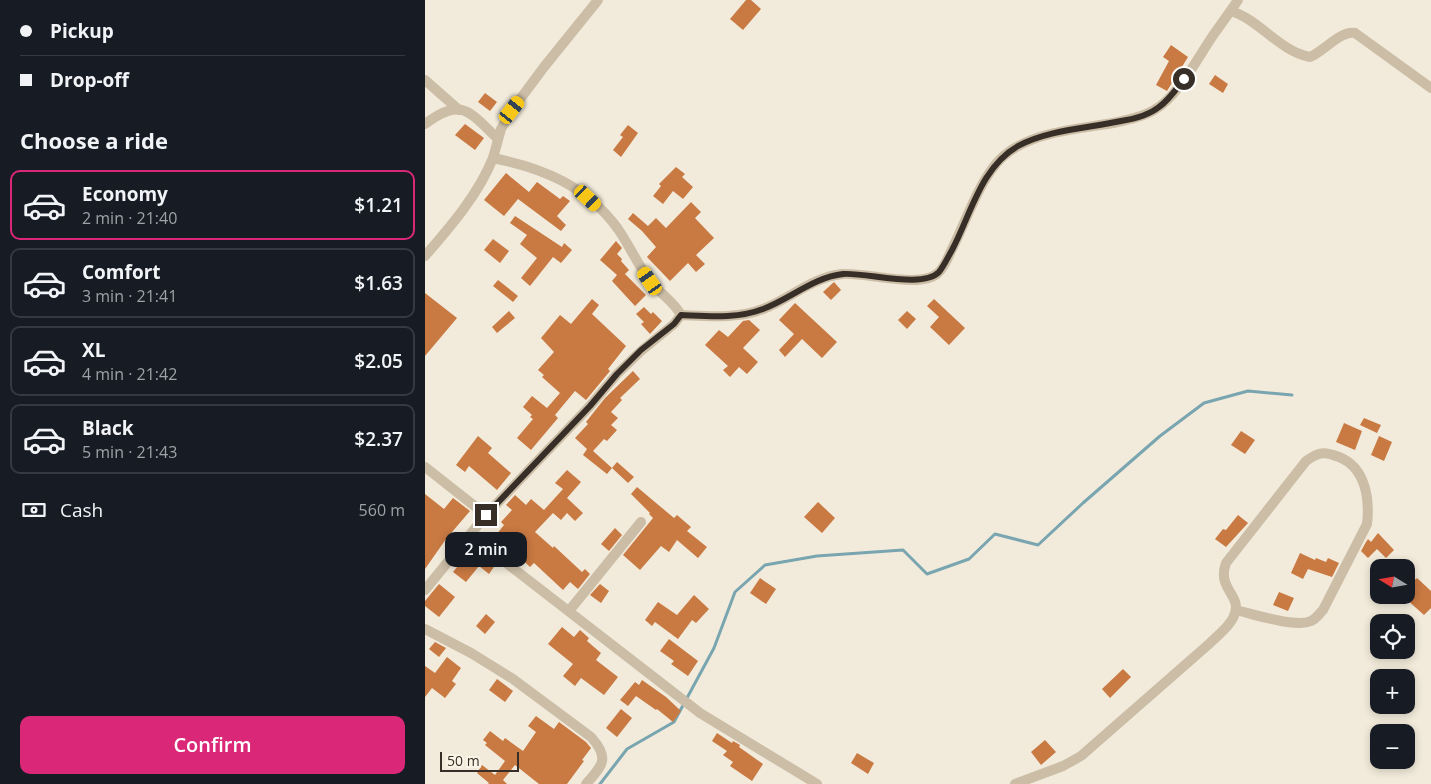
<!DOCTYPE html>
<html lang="en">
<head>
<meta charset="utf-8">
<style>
	:root { --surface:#171b24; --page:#20242c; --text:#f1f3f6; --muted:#9ea1a6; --line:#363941; --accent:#db2777 }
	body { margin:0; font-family:"Open Sans",sans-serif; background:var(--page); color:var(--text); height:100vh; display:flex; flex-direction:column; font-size:19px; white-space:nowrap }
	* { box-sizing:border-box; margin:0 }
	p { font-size:16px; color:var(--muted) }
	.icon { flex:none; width:28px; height:28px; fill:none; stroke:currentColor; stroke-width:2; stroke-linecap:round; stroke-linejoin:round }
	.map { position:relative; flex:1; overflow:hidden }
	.sheet { display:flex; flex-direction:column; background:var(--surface); width:425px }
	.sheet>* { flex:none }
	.banner { display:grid; align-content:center; height:110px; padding:0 20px; background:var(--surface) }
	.needle { width:32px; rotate:281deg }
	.tools { position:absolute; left:945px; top:559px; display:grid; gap:10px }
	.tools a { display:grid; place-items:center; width:45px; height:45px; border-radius:10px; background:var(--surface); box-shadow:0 2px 8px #0003; font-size:25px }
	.scale { position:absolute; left:15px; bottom:12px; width:79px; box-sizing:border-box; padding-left:5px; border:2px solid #372f27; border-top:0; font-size:14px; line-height:18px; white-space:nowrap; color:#372f27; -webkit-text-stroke:4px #faf4e7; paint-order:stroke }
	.end { position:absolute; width:22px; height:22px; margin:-11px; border:6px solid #372f27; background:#fff; box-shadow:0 0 0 2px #fff }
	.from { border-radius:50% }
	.bubble { position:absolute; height:35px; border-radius:10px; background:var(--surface); box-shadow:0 2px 8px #0003; font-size:16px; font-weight:600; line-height:35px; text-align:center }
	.car { position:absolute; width:15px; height:30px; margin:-15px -8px; border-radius:6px; box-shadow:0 0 4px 1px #0007; background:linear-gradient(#f5c518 24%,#345 0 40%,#f5c518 0 76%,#345 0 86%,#f5c518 0) }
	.banner b { display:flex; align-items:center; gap:18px; height:48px; font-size:19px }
	.banner b+b { border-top:1px solid var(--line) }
	.banner i { width:12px; height:12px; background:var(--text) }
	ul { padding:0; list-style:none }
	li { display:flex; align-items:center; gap:15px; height:70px; margin:0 10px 8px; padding:0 10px; border:2px solid var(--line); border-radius:10px }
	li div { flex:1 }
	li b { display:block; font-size:19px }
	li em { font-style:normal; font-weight:600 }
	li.on { border-color:var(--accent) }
	li>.icon { width:45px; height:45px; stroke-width:1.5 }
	h2 { padding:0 20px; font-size:22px; line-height:60px }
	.pay { display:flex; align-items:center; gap:12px; height:55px; padding:0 20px; font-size:19px }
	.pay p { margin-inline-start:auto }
	.action { display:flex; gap:10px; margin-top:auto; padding:10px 20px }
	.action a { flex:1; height:58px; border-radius:10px; background:var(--accent); color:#fff; font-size:20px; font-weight:600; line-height:58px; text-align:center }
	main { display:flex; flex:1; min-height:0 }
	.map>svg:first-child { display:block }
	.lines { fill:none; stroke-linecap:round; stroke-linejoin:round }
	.stream { stroke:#79a5b0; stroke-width:3 }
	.building { fill:#c97942 }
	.minor { stroke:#cbbda6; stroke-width:10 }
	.route { stroke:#372f27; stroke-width:6 }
</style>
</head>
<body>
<main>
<section class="sheet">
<div class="banner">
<b><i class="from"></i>Pickup</b>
<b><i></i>Drop-off</b>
</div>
<h2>Choose a ride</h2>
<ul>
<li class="on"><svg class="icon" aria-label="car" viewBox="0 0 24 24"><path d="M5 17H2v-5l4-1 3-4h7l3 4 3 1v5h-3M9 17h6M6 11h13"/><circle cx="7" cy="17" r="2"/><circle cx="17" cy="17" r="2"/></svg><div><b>Economy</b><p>2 min · 21:40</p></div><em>$1.21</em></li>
<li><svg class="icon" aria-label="car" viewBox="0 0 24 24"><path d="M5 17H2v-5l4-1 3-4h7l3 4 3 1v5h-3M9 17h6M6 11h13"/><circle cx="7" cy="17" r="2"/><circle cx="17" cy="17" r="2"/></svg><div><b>Comfort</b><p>3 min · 21:41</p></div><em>$1.63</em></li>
<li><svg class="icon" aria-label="car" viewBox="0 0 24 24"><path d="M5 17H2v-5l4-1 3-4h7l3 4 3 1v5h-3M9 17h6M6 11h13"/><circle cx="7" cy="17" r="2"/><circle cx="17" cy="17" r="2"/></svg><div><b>XL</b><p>4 min · 21:42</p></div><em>$2.05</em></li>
<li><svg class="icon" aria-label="car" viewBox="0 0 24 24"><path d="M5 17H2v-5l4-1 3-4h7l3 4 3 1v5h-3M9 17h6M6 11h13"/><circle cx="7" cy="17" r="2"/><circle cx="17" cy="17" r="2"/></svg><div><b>Black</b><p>5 min · 21:43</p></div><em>$2.37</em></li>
</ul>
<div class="pay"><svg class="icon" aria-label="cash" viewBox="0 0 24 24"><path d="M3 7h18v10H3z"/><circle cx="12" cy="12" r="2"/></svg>Cash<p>560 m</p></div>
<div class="action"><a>Confirm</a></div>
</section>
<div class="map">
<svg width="1006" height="784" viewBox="0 0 1006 784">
	<rect width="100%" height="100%" fill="#f2ebdb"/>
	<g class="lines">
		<polyline class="stream" points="175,784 202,749 249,722 289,648 310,592 340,565 392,556 478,550 502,574 544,559 570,534 613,545 658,503 735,436 779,403 823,391 867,395"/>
	</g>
	<g class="building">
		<polygon points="321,0 326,0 336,9 318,30 305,19"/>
		<polygon points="746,45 763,57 742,91 731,85 744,61 738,57"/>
		<polygon points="790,75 803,84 798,93 784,84"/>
		<polygon points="60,93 72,102 65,111 53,102"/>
		<polygon points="40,124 59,138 50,150 30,135"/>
		<polygon points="203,125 213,133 196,157 188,150 198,137 195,135"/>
		<polygon points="251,167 260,174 257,177 268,187 258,199 248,191 238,204 228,196 236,186 234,184"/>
		<polygon points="81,173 104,192 112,182 135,199 138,196 145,201 132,216 141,225 136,231 93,199 79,216 59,200"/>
		<polygon points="266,202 276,212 270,218 289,238 271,255 280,264 271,272 263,263 245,281 222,257 231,247 217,231 203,219 208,213 223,226 231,218 241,228"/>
		<polygon points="90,216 137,247 139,243 147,250 136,263 128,257 105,286 96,278 112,258 95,244 102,235 85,223"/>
		<polygon points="68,239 84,251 75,263 59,250"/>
		<polygon points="191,241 197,248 192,254 197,259 196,261 204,270 200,274 221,295 210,306 187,281 192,275 175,260"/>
		<polygon points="73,280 93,296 88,302 68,286"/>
		<polygon points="409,282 416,290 406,300 398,292"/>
		<polygon points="0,293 32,318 0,356"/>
		<polygon points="167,299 174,305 167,314 201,346 183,369 185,371 161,400 150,391 130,415 133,418 106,450 92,438 108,419 105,417 107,415 98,407 107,396 122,408 135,393 117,377 119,375 113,370 129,352 116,338 135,315 146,324"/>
		<polygon points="509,299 540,328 524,345 505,327 514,317 502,306"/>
		<polygon points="370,303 412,342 397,358 377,339 360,357 354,350 369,334 354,320"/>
		<polygon points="219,307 226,314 228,312 237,321 225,334 216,324 219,322 211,314"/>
		<polygon points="84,311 90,318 72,333 67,327"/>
		<polygon points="482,311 491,319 482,329 473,320"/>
		<polygon points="324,320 335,330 318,348 333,362 322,374 314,367 305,377 298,370 303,366 280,345 294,330 303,337 318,321"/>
		<polygon points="208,371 215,379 195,398 197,400 186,412 193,418 186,425 192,430 182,441 179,439 168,451 187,468 182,474 158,455 162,449 150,438 163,424 161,422 180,398"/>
		<polygon points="939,418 956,425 952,433 935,425"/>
		<polygon points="919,423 937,431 930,450 911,442"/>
		<polygon points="816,431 830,440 820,454 806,445"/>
		<polygon points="53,436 67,448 63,453 86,473 72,490 44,466 40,472 31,465"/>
		<polygon points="954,436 967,442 959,461 946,455"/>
		<polygon points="192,462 209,477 203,483 187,468"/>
		<polygon points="142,470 156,482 142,498 158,513 150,521 142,513 136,520 128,513 110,532 128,548 129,546 157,572 160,569 165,574 153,589 145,582 138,590 109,563 105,567 71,535 79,525 76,522 87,510 81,505 90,495 101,505 106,499 119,510 138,489 130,483"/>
		<polygon points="212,487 249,518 252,515 266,527 262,531 282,547 273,558 252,540 244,552 236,546 215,570 198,555 228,518 224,514 225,513 206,494"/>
		<polygon points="0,494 19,509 28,498 45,511 21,539 0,569"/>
		<polygon points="393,502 410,518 397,533 379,517"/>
		<polygon points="813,515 823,523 801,547 790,539 798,529 801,530"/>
		<polygon points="190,528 197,535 184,551 176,544"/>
		<polygon points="953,533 969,550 961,558 952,549 943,558 936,551 941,542 943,539 946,542"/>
		<polygon points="49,546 71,564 64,574 54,566 41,582 28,572"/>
		<polygon points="875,553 890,560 891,558 901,562 903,558 914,563 907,577 883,569 878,579 866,573"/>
		<polygon points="335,578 351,589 341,604 325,593"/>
		<polygon points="992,578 1006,591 1006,608 999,615 981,599 981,588"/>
		<polygon points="14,584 30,597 14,617 0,606 0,601"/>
		<polygon points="175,584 184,591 176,603 165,595"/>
		<polygon points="854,592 869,598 863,611 848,605"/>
		<polygon points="269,595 284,609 271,623 267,620 253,639 230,622 227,626 220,620 233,602 252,615"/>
		<polygon points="61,614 70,622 60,634 51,626"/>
		<polygon points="137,627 149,637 155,630 164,638 162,641 176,653 171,660 193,677 179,695 156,678 150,686 138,676 148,664 123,644"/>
		<polygon points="244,639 273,661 263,676 246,664 249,661 235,651"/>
		<polygon points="10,642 21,648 14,657 4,649"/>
		<polygon points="22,657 36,668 27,681 31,684 20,698 7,688 0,697 0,666 10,673"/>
		<polygon points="698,669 706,677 685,698 677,689"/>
		<polygon points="72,679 88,691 80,702 64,690"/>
		<polygon points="217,680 241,697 256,711 248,722 232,709 231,710 211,696 203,706 195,700 210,682 214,685"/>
		<polygon points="196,709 207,718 192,737 181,728"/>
		<polygon points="111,716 129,729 134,722 161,742 166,748 157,760 159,761 142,784 114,784 90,765 78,780 82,784 63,784 64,783 52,773 57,765 70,775 80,761 60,745 62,743 58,740 65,731 78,741 80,738 98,751 111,732 103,726"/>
		<polygon points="292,733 307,743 308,741 315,745 314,747 338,764 327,781 305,766 308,762 298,755 302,751 287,741"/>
		<polygon points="620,740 631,752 616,765 606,752"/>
		<polygon points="432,753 449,763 443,774 426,763"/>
	</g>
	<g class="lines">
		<g class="minor">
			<path d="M806,11C835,20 854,51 885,57C899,51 916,30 930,33L1006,88"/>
			<polyline points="0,80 34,110"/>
			<path d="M0,124C36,97 44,111 72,138"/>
			<polyline points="68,158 76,129 87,110 119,67 173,0"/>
			<path d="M0,256C26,226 53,195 68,158C118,168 162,186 193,229C204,245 212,263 223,278C232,292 248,300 256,315L249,324L216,351L192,374L165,406L61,515L0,590"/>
			<path d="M256,315C282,316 313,319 338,309C364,299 388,277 417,274C441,272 496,289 513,273C519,268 523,258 526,251C542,221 557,169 585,151C616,130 657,129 693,122C705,119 718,117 729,110C752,98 772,59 787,37C796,24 805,12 813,0"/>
			<polyline points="0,467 61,515"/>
			<polyline points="46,534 62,548 275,713 392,784"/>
			<polyline points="144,611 216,522"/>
			<path d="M0,629L46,653L88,679L166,737C185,758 178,765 161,784"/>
			<path d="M590,784L638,766L656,756L784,644C792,636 803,628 808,618C820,595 791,591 801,563L881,461C894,452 898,451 914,457C940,467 945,498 942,524L898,610C894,614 891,619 886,621C870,628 828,614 811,610"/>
		</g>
	</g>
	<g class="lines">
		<path class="route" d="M61,515L165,406L192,374L216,350L249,324L256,315C282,316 313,319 338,309C365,299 389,277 418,274C441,272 498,289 514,272C519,266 523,257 527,250C546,214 556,167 593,146C622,130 663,128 696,121C709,119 724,115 734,107C744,100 752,88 759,79"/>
	</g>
</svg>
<div class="tools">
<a><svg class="needle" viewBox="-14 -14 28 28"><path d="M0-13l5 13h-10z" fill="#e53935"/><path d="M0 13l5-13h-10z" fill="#9ea1a6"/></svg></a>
<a><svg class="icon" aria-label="locate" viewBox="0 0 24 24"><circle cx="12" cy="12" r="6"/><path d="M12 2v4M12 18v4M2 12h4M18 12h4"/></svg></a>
<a>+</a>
<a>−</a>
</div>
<div class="scale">50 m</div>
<i class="end from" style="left:759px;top:79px"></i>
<i class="end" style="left:61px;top:515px"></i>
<div class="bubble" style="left:20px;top:532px;width:82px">2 min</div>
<i class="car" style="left:87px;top:110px;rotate:38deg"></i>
<i class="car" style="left:163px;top:198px;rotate:133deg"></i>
<i class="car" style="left:225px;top:281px;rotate:325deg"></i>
</div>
</main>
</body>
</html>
